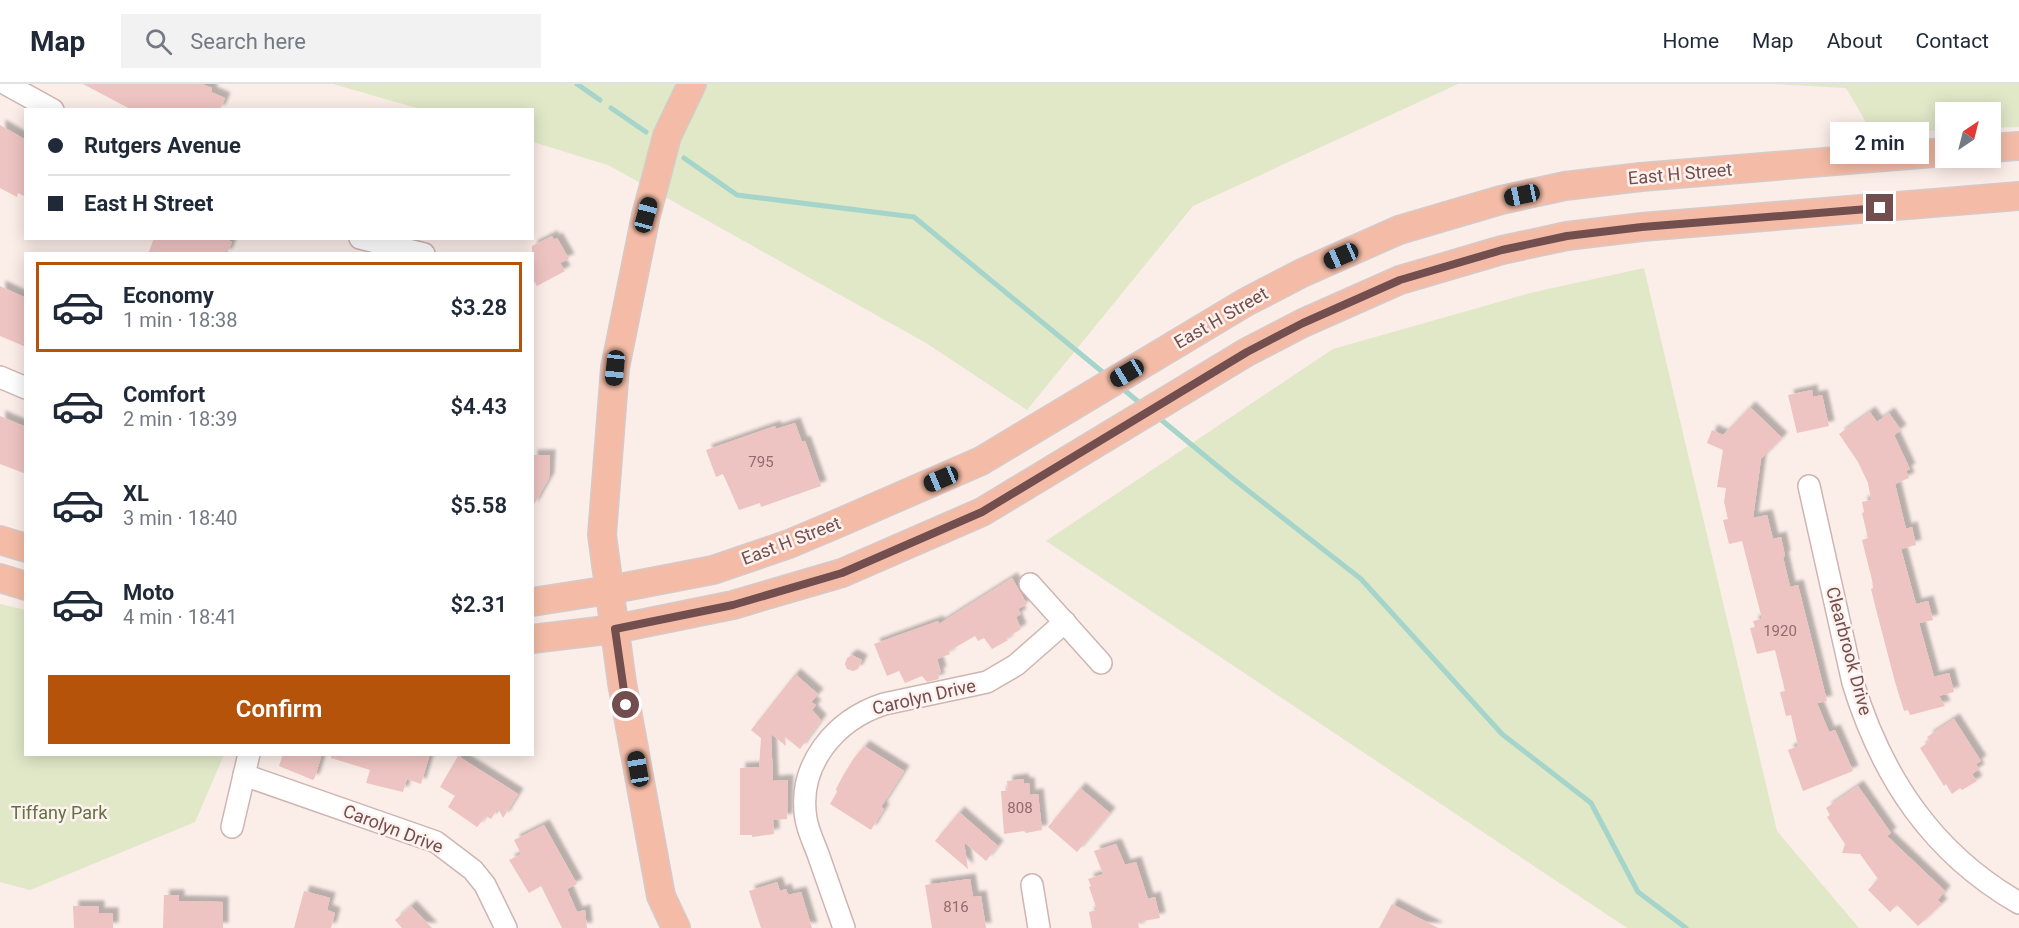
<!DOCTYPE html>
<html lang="en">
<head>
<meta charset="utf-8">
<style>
	:root { --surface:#fff; --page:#f2f2f3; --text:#1f2937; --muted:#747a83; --line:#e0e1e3; --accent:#b45309 }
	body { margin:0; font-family:Roboto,sans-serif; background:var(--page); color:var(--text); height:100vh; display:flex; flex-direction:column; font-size:22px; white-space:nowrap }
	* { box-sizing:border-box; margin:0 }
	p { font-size:20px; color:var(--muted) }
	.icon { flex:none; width:33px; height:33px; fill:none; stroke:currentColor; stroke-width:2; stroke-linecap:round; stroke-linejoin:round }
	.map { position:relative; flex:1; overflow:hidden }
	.side { position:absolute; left:24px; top:168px; width:510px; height:504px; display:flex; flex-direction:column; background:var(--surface); border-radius:0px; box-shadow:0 3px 15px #0003 }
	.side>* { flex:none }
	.hud { position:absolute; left:24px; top:24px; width:510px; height:132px; border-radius:0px; box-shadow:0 3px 15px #0003; display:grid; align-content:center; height:132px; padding:0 24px; background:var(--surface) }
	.needle { width:39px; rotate:35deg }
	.buttons { position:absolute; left:1935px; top:18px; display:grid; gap:12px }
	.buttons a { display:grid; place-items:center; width:66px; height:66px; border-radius:0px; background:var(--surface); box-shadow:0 3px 15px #0003; font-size:30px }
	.end { position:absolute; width:27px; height:27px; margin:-14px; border:8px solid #734e4e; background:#fff; box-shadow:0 0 0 3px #fff }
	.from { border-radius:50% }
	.bubble { position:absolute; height:42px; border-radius:0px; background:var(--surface); box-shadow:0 3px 15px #0003; font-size:20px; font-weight:600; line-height:42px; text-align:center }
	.car { position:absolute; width:18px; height:36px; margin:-18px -9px; border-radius:8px; box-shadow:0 0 4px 2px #0007; background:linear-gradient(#222 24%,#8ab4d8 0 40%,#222 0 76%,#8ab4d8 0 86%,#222 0) }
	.hud b { display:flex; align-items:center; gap:21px; height:57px; font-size:22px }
	.hud b+b { border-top:2px solid var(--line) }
	.hud i { width:15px; height:15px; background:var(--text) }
	ul { padding:10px 0 0; list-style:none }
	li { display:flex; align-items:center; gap:18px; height:90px; margin:0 12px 9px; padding:0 12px; border:3px solid transparent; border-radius:0px }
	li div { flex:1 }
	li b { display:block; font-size:22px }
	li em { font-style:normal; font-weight:600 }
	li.current { border-color:var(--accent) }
	li>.icon { width:54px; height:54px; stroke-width:1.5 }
	.button { display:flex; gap:12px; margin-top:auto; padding:12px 24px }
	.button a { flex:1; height:69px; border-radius:0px; background:var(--accent); color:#fff; font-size:24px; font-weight:600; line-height:69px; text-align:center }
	header { display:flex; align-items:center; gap:36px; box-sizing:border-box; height:84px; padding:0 30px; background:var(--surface); border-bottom:2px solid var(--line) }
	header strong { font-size:28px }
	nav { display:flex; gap:33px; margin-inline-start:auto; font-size:21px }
	.search { width:420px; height:54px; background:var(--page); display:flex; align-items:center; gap:15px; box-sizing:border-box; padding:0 21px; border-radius:0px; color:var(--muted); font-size:22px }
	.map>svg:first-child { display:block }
	.green { fill:#e0e8c8 }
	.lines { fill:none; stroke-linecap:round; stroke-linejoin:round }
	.stream { stroke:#a5d4cb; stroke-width:5 }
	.building { fill:#eec4c2; filter:url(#shadow) }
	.minor-casing { stroke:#ceb5b2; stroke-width:24 }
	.major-casing { stroke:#d5caca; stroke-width:30 }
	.minor { stroke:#fff; stroke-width:21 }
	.major { stroke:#f4bca6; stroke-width:27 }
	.route { stroke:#734e4e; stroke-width:8 }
	.labels { text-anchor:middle; stroke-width:5; stroke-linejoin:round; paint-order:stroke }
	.number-label { font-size:15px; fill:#926c6b }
	.street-label { font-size:18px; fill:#734e4e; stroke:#fef2ef }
	.park-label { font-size:18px; fill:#627244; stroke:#fef2ef }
</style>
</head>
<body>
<header>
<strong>Map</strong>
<div class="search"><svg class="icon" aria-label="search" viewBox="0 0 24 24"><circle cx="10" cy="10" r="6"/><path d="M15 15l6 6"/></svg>Search here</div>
<nav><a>Home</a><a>Map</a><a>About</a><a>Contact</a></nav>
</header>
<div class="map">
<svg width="2019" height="844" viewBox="0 0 2019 844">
	<defs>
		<filter id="shadow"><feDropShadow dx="5.5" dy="-5.5" stdDeviation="1.5" flood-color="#0004"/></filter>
	</defs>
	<rect width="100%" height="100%" fill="#fbede8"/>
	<g class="green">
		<polygon points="333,0 1458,0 1193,122 1027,326 926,259 608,81 533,58 532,26 420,25"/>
		<polygon points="1773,0 2019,0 2019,43 1991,44 1990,28 1946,28 1945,46 1873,50 1846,4"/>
		<polygon points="1644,184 1777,747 1859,844 1627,844 1046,457 1333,265 1530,209"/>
		<polygon points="0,520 25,526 26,670 224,671 195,738 30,806 0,798"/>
	</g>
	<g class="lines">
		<g class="stream">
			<polyline points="577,0 600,16"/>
			<polyline points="611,24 646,48"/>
			<polyline points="684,74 737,111 914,133 1105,290"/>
			<polyline points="1123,305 1141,320"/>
			<polyline points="1159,334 1232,394 1361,495 1502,650 1591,719 1638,808 1686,844"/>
		</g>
	</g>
	<g class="building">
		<polygon points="83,0 202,0 212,4 211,8 225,14 220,26 132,26"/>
		<polygon points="0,41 26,56 26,113 18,109 17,113 0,104"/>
		<polygon points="552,152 554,156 557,154 569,175 560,179 565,187 537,202 532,194 532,162"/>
		<polygon points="154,154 224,154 232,158 227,170 148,170"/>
		<polygon points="0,202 26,214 26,263 0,252"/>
		<polygon points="1812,306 1813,313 1822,311 1829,342 1797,349 1788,311"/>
		<polygon points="1750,323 1782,354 1761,375 1753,434 1767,431 1773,455 1781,453 1785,472 1783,473 1790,503 1798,501 1827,617 1817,619 1829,648 1835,646 1853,687 1803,707 1788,666 1798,662 1791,631 1786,632 1780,608 1785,607 1775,566 1757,570 1750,544 1755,543 1753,537 1762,535 1742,457 1729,460 1723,436 1728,435 1724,418 1726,404 1717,403 1723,366 1707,359 1712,346 1723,351"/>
		<polygon points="1870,328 1877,338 1889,329 1901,346 1894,351 1910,385 1906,387 1909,394 1895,400 1906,445 1912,443 1916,461 1901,465 1916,520 1928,517 1933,536 1919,539 1934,593 1949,589 1954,608 1939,612 1945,622 1910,631 1908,626 1904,627 1895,598 1877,529 1871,505 1873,504 1872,496 1862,456 1868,454 1862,429 1864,428 1862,418 1871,416 1868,399 1858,378 1839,350"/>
		<polygon points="0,332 26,343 26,390 0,380"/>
		<polygon points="795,339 802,358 805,357 821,402 761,423 760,419 739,426 723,390 716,393 706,366 775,342 776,345"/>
		<polygon points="532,371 550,371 549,394 532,424"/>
		<polygon points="1012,494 1027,520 1018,525 1021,530 1016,533 1021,545 1006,554 1008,556 992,565 984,554 978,557 975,552 949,567 950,570 937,575 941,588 938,589 939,595 927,598 922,592 905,599 899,587 887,592 874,560 938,537 939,540"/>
		<polygon points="852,571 862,576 858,585 853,587 847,585 845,580 847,574"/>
		<polygon points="795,590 818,610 811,618 816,621 812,626 821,636 800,665 785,653 786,662 771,650 773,697 788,696 787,735 773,736 774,750 752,753 752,751 740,751 740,684 759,683 761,654 751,646"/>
		<polygon points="1954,635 1981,677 1976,680 1979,685 1972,690 1977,697 1962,706 1960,704 1952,710 1946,700 1944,702 1920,664 1930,657 1927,653"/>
		<polygon points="864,662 904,687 881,723 884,725 871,746 830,720 837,708 836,705 844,690 854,674"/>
		<polygon points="283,670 322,670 315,693 313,696 279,682"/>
		<polygon points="331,670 430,670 421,700 407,695 403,708 366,699 370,686 331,674"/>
		<polygon points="458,672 518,710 503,734 498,724 491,735 486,732 477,743 448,723 455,712 440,703"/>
		<polygon points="1023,695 1024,699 1029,699 1030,711 1038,710 1042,746 1026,749 1024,747 1004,750 1001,707 1008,707 1007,697"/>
		<polygon points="1858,702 1891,749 1887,752 1945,807 1938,816 1942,820 1918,842 1897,821 1890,828 1868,806 1878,795 1860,770 1842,769 1845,760 1827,733 1830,731 1826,724"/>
		<polygon points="1080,704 1110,729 1077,768 1048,743"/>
		<polygon points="959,728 998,762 986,777 964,758 968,785 935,757"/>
		<polygon points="544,741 577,800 567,805 577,828 585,826 587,844 562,844 541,802 529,809 509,776 521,770 514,756"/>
		<polygon points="1116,760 1125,781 1136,778 1148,815 1155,813 1160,834 1138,838 1139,844 1092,844 1089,828 1097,826 1089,803 1091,802 1088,795 1103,790 1094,767"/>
		<polygon points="970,795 973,813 981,812 986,844 932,844 925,801"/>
		<polygon points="777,798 780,807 786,805 788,811 801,808 812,844 761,844 749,807"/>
		<polygon points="304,807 330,814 327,826 335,829 331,844 294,844"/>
		<polygon points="164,811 179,811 179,817 223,818 223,844 163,844"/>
		<polygon points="1392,820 1438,844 1379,844"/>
		<polygon points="73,822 99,822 99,829 113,829 113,844 74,844"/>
		<polygon points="411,822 432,844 402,844 395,836"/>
	</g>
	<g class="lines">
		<g class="minor-casing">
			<g id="minor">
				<polyline points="6,0 53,26"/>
				<polyline points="360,154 424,170"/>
				<polyline points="0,293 26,304"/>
				<path d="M1809,402L1853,599C1882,693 1932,769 2019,819"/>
				<polyline points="1030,500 1101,579"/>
				<polyline points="244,691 436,758 473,786 485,801 506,844"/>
				<polyline points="232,743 249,670"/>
				<polyline points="1032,801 1039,844"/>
				<path d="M844,844C835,819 827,795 818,770C814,759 808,747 806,735C797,681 835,636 884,620L987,598L1016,581L1065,538"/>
			</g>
		</g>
		<g class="major-casing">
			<g id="major">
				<polyline points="1990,64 2019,62"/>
				<polyline points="0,456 26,464"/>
				<polyline points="0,494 26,502"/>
				<polyline points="532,518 609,506 713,486 789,460 841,438 981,377 1246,218 1302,189 1399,146 1501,116 1565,102 1641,93 1946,68"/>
				<polyline points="532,555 615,545 733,521 842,489 982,428 1247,268 1303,239 1400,196 1502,166 1567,152 1642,143 2019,112"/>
				<polyline points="676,844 661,812 622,599 602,451 615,284 646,131 655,98 667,52 692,0"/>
			</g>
		</g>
		<use href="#minor" class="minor"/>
		<use href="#major" class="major"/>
	</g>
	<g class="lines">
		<polyline class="route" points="626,621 615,545 733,521 842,489 982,428 1247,268 1303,239 1400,196 1502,166 1567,152 1642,143 1880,124"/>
	</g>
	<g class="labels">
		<g class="number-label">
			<text x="761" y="383">795</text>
			<text x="1780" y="552">1920</text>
			<text x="1020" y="729">808</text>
			<text x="956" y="828">816</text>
		</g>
		<g class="street-label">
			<text transform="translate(1680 90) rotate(-5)" y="6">East H Street</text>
			<text transform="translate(1221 234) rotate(-30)" y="6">East H Street</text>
			<text transform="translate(791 457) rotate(-21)" y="6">East H Street</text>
			<text transform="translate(1849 567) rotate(75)" y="6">Clearbrook Drive</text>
			<text transform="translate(924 613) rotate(-13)" y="6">Carolyn Drive</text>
			<text transform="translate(393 745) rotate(21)" y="6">Carolyn Drive</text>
		</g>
		<g class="park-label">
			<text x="59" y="735">Tiffany Park</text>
		</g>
	</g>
</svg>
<div class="buttons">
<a><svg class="needle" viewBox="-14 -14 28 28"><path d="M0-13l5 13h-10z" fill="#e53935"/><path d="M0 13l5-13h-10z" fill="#747a83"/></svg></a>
</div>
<i class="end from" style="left:626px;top:621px"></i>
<i class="end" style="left:1880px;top:124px"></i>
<div class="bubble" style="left:1830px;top:38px;width:99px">2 min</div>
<i class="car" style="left:1522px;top:111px;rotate:258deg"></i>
<i class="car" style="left:646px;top:131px;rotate:15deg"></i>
<i class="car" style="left:1341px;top:172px;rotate:246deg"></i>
<i class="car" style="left:615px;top:284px;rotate:186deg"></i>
<i class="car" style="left:1127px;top:289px;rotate:239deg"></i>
<i class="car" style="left:941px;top:395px;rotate:247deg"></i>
<i class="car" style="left:638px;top:685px;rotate:350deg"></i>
<div class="hud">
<b><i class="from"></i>Rutgers Avenue</b>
<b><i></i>East H Street</b>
</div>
<section class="side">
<ul>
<li class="current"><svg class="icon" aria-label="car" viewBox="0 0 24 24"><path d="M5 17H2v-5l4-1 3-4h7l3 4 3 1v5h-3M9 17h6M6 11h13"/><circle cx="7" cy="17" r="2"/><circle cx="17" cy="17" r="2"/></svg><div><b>Economy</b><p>1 min · 18:38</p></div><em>$3.28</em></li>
<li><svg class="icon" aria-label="car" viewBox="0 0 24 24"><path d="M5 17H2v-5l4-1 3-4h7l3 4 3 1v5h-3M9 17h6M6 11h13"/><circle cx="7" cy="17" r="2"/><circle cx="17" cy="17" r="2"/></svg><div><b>Comfort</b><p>2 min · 18:39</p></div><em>$4.43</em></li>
<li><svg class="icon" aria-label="car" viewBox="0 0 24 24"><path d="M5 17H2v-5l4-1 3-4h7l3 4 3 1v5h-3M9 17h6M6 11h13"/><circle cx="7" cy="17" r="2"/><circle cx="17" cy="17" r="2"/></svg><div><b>XL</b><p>3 min · 18:40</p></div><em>$5.58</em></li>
<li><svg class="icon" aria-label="car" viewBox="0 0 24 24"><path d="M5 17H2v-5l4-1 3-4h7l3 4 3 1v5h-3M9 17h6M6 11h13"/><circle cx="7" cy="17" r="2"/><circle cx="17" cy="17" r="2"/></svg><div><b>Moto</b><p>4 min · 18:41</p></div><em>$2.31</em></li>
</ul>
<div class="button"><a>Confirm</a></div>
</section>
</div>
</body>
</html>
